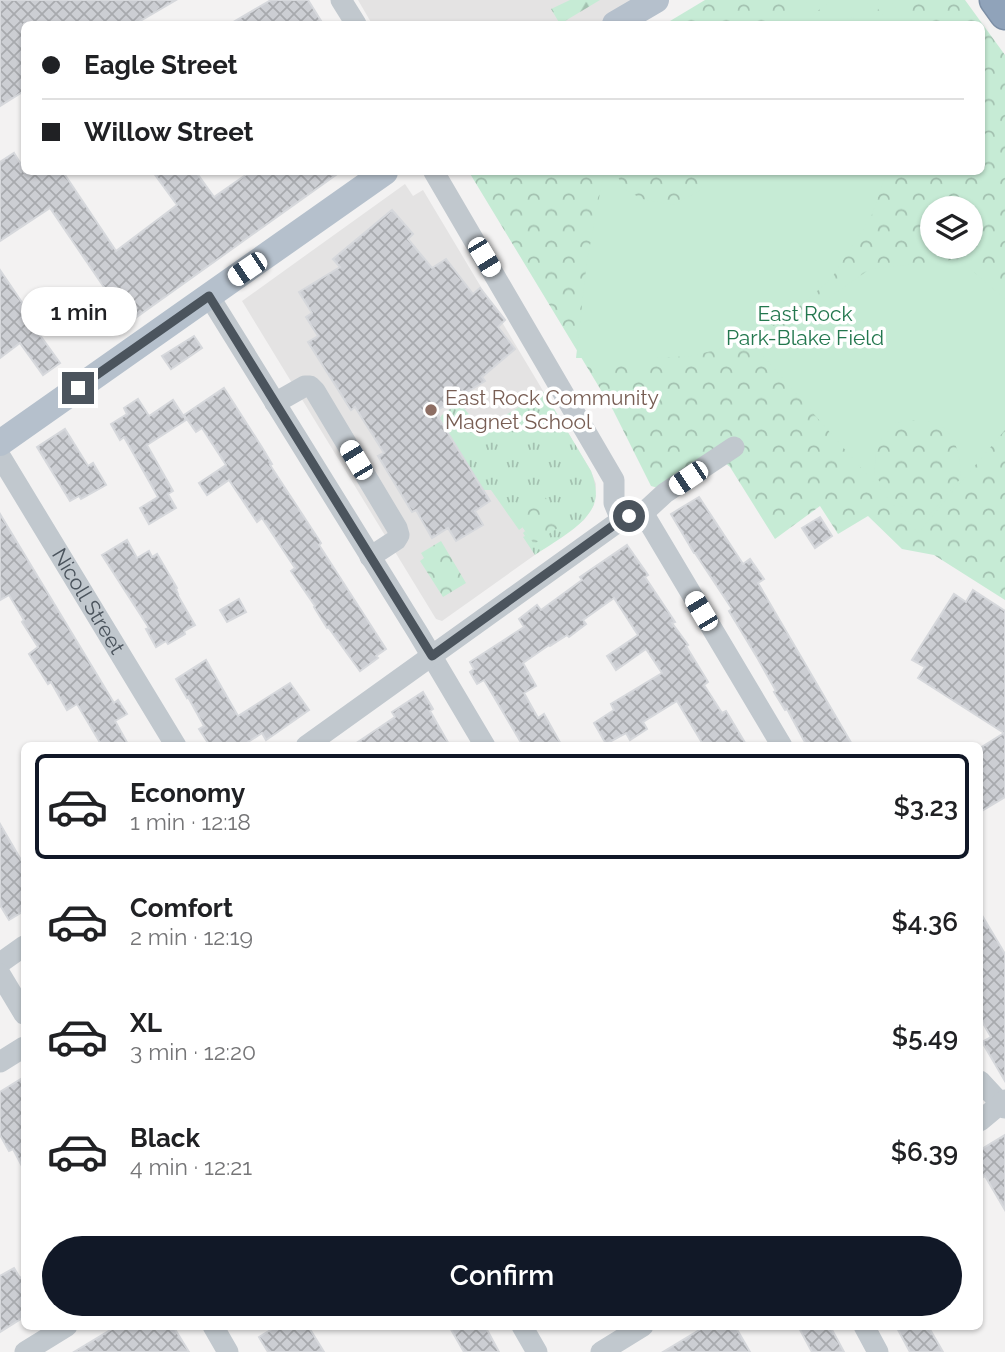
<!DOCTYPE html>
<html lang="en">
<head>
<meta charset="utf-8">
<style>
	:root { --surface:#fff; --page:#f2f2f2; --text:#202124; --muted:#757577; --line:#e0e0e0; --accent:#111827 }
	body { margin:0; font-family:Raleway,sans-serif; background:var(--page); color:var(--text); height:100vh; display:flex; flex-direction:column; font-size:26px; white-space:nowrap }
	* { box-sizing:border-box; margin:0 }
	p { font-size:23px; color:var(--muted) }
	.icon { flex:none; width:38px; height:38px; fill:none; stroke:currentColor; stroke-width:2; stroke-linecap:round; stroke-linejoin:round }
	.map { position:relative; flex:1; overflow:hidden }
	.details { position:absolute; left:21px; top:742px; width:962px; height:588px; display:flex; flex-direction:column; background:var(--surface); border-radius:10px; box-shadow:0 2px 5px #0004 }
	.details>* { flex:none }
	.banner { position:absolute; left:21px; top:21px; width:964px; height:154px; border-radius:10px; box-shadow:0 2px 5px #0004; display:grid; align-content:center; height:154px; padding:0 21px; background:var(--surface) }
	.fabs { position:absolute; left:920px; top:196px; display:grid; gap:14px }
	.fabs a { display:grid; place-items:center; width:63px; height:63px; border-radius:50%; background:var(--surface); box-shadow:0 2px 5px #0004; font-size:35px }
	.end { position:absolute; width:32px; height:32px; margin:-16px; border:9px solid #4b545d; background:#fff; box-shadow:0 0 0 4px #fff }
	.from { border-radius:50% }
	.bubble { position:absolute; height:49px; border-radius:24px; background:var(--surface); box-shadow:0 2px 5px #0004; font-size:23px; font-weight:600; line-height:49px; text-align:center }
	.car { position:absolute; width:21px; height:42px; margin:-21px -10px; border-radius:9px; box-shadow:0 0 5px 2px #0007; background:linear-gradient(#fff 24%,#345 0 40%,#fff 0 76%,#345 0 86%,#fff 0) }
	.banner b { display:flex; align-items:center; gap:24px; height:66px; font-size:26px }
	.banner b+b { border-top:2px solid var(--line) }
	.banner i { width:18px; height:18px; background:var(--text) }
	ul { padding:12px 0 0; list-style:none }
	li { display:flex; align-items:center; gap:21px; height:105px; margin:0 14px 10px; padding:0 7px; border:4px solid transparent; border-radius:10px }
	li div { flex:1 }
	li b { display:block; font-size:26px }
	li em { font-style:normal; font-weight:600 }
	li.selected { border-color:var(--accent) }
	li>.icon { width:63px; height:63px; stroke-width:1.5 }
	.action { display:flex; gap:14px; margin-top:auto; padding:14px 21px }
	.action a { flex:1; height:80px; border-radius:42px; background:var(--accent); color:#fff; font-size:28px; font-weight:600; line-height:80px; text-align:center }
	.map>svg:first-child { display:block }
	.education { fill:#e4e3e3 }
	.grass { fill:url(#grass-tufts) }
	.forest { fill:url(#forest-firs) }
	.park { fill:url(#park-crowns); fill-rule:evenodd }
	.pitch { fill:#c6ebd5; fill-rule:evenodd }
	.building { fill:url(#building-cross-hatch); stroke:#d6d8dc; stroke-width:2 }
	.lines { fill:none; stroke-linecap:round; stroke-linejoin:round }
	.highway-casing { stroke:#7b8ea5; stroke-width:33 }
	.minor { stroke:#c1c8ce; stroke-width:21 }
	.major { stroke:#b5c0cc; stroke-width:26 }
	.highway { stroke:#90a3ba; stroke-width:30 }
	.route { stroke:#4b545d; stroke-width:9 }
	.education-dot { fill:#8d6e63; stroke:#fff; stroke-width:2.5 }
	.labels { text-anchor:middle; stroke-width:7; stroke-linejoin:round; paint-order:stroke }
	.park-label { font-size:21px; fill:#23774e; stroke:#fff }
	.education-label { font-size:21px; fill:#785e54; stroke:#fff; text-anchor:start }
	.street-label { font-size:21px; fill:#4b545d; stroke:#fff }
</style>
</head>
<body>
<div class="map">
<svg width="1005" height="1352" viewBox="0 0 1005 1352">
	<defs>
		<pattern id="grass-tufts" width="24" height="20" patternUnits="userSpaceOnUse" patternTransform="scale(1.75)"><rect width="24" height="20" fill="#c6ebd5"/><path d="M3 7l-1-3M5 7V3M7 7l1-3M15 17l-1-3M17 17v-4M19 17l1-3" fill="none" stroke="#a3c1b0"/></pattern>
		<pattern id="forest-firs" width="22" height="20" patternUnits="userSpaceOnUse" patternTransform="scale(1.75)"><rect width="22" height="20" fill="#c6ebd5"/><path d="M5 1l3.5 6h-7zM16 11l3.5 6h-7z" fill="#a3c1b0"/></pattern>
		<pattern id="park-crowns" width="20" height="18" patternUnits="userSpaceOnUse" patternTransform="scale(1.75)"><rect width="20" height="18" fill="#c6ebd5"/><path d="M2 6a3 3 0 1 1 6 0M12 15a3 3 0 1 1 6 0" fill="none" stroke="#a3c1b0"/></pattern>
		<pattern id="building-cross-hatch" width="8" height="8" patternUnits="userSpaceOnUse" patternTransform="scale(1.75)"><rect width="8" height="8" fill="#ccced3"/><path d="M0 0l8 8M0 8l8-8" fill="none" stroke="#a8aaae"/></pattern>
	</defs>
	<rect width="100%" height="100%" fill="#f3f2f2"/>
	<g class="education">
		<polygon points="358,0 640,0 602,24 372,24"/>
		<polygon points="405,184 413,196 423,190 591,471 596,484 594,505 584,520 442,621 436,619 242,301"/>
	</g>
	<path class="grass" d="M544,392L591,471C595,482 598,493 594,504C587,525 552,543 535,555L523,537L525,536L523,533L525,531L534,544L511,510L523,527L519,530L491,490H483L440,418C443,412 454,406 461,405C472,416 473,425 491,424Z"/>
	<polygon class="forest" points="570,0 600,0 560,24 551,9"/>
	<g class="park">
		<path d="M705,0H965L1005,55V600L934,555L902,549L868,516L838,534L820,506L775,539L730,467L710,451L658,488L651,486L613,410L469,172H982V24H665ZM933,208H971V247H933Z"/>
		<polygon points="531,495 541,496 546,498 562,525 534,544 511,510"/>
		<polygon points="441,541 466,583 443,597 420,561 424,558 421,553"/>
	</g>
	<g class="pitch">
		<polygon points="809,0 833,0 809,17 809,24 776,24"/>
		<polygon points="842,0 865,0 879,19 877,24 856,24 856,19 851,17 846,20 847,24 826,24 825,23 826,12"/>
		<polygon points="871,0 890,0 908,24 890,24"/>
		<polygon points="604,172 616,172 623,188 642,199 673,205 698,192 717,172 887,172 871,217 831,279 786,318 736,345 691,356 655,358 576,358 587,261"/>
		<path d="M959,259L1005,299V430L918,533L756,348L870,269ZM912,420C919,421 928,421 935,423C956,431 961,458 961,478L933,511L923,520L913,519L874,475L876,454L883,436L895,423Z"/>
	</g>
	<g class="building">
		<polygon points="0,0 176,0 135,24 24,24 24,91 0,106"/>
		<polygon points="271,0 308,0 323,24 230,24"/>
		<polygon points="14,153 24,169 24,172 63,172 116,251 177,205 153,172 196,172 214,197 250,172 340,172 124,326 104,296 108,293 50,208 0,241 0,162"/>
		<polygon points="392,210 413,234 408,239 432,268 446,259 473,294 480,288 505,320 498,327 515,349 482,377 485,381 436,411 439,417 438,417 490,501 475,511 483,525 456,541 448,528 432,538 416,510 412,512 378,456 384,453 355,407 351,410 308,342 318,336 306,317 312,313 299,292 340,267 333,259"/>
		<polygon points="0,270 40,329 37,331 60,363 43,375 20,343 0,358"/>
		<polygon points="194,336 202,348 171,369 162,356"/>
		<polygon points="224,388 263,449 272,464 270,465 321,543 319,545 386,649 376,656 378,658 360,671 328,627 327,628 314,607 315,606 291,571 295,568 262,518 257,522 229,480 207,495 199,483 226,465 202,428 196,432 184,415"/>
		<polygon points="138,399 149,416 173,400 186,420 147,445 173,491 168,494 176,508 149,524 140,508 158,497 124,437 120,440 111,424 127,414 124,408"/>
		<polygon points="65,429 88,466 93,463 106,485 81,499 79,496 70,501 37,447"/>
		<polygon points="699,497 743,564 750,559 764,579 758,583 853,746 807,746 787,709 785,710 774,692 776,691 758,659 729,611 732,609 695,553 694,553 671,514"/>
		<polygon points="0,514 114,703 118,700 127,714 115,721 129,746 102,746 77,704 67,710 51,682 48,684 29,654 38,647 22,622 24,620 9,595 0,600"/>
		<polygon points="820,517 832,536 815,548 802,528"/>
		<polygon points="127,540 137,558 149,551 152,557 157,554 177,588 176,589 178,594 177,594 195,625 184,631 185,634 168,644 166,641 156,647 146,629 149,628 102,555"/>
		<polygon points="627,545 648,575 645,577 675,622 672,623 688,645 686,646 708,682 704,685 722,713 726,711 747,746 704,746 677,701 643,722 647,729 630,740 626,733 606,744 594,723 614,710 611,704 662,673 646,649 616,670 607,656 638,635 614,598 583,620 586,624 569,637 567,635 550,646 549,645 523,663 536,686 524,693 538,718 544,714 562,746 523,746 484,680 477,684 470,672 474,669 470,662 524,627 519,619 537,605 541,610 582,580 580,577"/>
		<polygon points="973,590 1005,611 1005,797 980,812 980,748 1004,733 918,678 925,667 912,660 954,594 966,602"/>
		<polygon points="239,599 246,612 227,622 220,610"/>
		<polygon points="206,660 238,716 290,683 309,710 266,740 262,733 242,746 210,746 199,729 204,726 188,697 187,698 176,679"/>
		<polygon points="423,692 433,709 430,711 450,746 352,746 395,717 392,712"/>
		<polygon points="0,824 24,865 24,911 9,920 0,905"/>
		<polygon points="980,912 1005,954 1005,1081 982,1042 991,1037 980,1018"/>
		<polygon points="24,1077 24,1170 13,1149 9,1151 0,1135 0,1092"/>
		<polygon points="1005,1135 1005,1210 985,1176 980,1179 980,1150"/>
		<polygon points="14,1268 20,1278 24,1275 24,1317 0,1332 0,1276"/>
		<polygon points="117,1326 173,1326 189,1352 74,1352"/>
		<polygon points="277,1326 308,1326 324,1352 268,1352 259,1337"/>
		<polygon points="449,1326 485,1326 499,1352 464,1352"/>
		<polygon points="706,1326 735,1326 750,1352 663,1352"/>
		<polygon points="798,1326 830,1326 844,1352 812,1352"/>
		<polygon points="896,1326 928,1326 943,1352 910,1352"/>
	</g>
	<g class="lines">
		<g class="highway-casing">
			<polyline id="highway" points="995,0 1005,14"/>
		</g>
		<g class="minor">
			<polyline points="341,0 356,24"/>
			<polyline points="434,172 614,480 614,503 621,520"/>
			<polyline points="209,296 418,633 485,746"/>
			<polyline points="275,403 305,386 310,386 315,391 397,528 399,535 396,540 370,557"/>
			<path id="s1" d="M0,456L176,746"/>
			<polyline points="640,516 665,493 734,447"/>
			<path d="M306,746L621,520C631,515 639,512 648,521L782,746"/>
			<polyline points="0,963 24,946"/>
			<polyline points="0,974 24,1014"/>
			<polyline points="0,1062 24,1047"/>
			<polyline points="980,1081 1005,1108"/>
			<polyline points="980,1121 1005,1100"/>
			<polyline points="213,1326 228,1352"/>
			<polyline points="522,1326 537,1352"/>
			<polyline points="864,1326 878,1352"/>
			<polyline points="25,1352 67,1326"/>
			<polyline points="601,1352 643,1326"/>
		</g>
		<g class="major">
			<polyline points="615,24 656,0"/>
			<polyline points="0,443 385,172"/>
		</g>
		<use href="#highway" class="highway"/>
	</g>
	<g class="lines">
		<polyline class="route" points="78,388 209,296 432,656 621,520 629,516"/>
	</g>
	<circle class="education-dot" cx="431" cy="410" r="7"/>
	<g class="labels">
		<g class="park-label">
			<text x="805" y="321">East Rock<tspan x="805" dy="24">Park-Blake Field</tspan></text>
		</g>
		<g class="education-label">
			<text x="445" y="405">East Rock Community<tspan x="445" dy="24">Magnet School</tspan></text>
		</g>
		<g class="street-label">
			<text dy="7" stroke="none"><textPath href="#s1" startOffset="170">Nicoll Street</textPath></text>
		</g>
	</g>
</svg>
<div class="fabs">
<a><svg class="icon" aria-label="layers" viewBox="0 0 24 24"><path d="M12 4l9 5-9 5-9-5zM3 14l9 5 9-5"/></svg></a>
</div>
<i class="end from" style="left:629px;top:516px"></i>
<i class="end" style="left:78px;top:388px"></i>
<div class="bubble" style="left:21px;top:287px;width:116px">1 min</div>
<i class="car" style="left:484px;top:257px;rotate:149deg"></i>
<i class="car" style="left:247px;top:269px;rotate:236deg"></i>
<i class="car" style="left:356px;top:460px;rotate:329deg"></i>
<i class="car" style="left:688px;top:478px;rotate:236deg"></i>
<i class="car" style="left:701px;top:611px;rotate:329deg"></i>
<div class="banner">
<b><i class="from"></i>Eagle Street</b>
<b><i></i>Willow Street</b>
</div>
<section class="details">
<ul>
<li class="selected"><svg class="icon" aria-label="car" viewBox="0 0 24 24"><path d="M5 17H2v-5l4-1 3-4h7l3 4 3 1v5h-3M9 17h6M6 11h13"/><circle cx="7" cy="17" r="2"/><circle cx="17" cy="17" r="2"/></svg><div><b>Economy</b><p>1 min · 12:18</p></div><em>$3.23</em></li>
<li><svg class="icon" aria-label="car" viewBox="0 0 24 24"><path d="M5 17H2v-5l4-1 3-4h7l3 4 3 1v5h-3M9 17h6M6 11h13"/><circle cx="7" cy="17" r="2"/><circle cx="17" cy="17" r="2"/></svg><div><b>Comfort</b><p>2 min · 12:19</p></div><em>$4.36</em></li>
<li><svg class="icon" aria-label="car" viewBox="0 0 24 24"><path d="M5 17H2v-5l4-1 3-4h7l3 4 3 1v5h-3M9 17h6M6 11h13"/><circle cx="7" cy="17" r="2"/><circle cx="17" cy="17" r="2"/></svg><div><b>XL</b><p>3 min · 12:20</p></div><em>$5.49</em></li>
<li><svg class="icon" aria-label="car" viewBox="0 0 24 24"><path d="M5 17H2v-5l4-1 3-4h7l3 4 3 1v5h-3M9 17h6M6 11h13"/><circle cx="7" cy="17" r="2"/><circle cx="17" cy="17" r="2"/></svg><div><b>Black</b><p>4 min · 12:21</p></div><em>$6.39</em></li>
</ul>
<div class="action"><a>Confirm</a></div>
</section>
</div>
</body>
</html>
